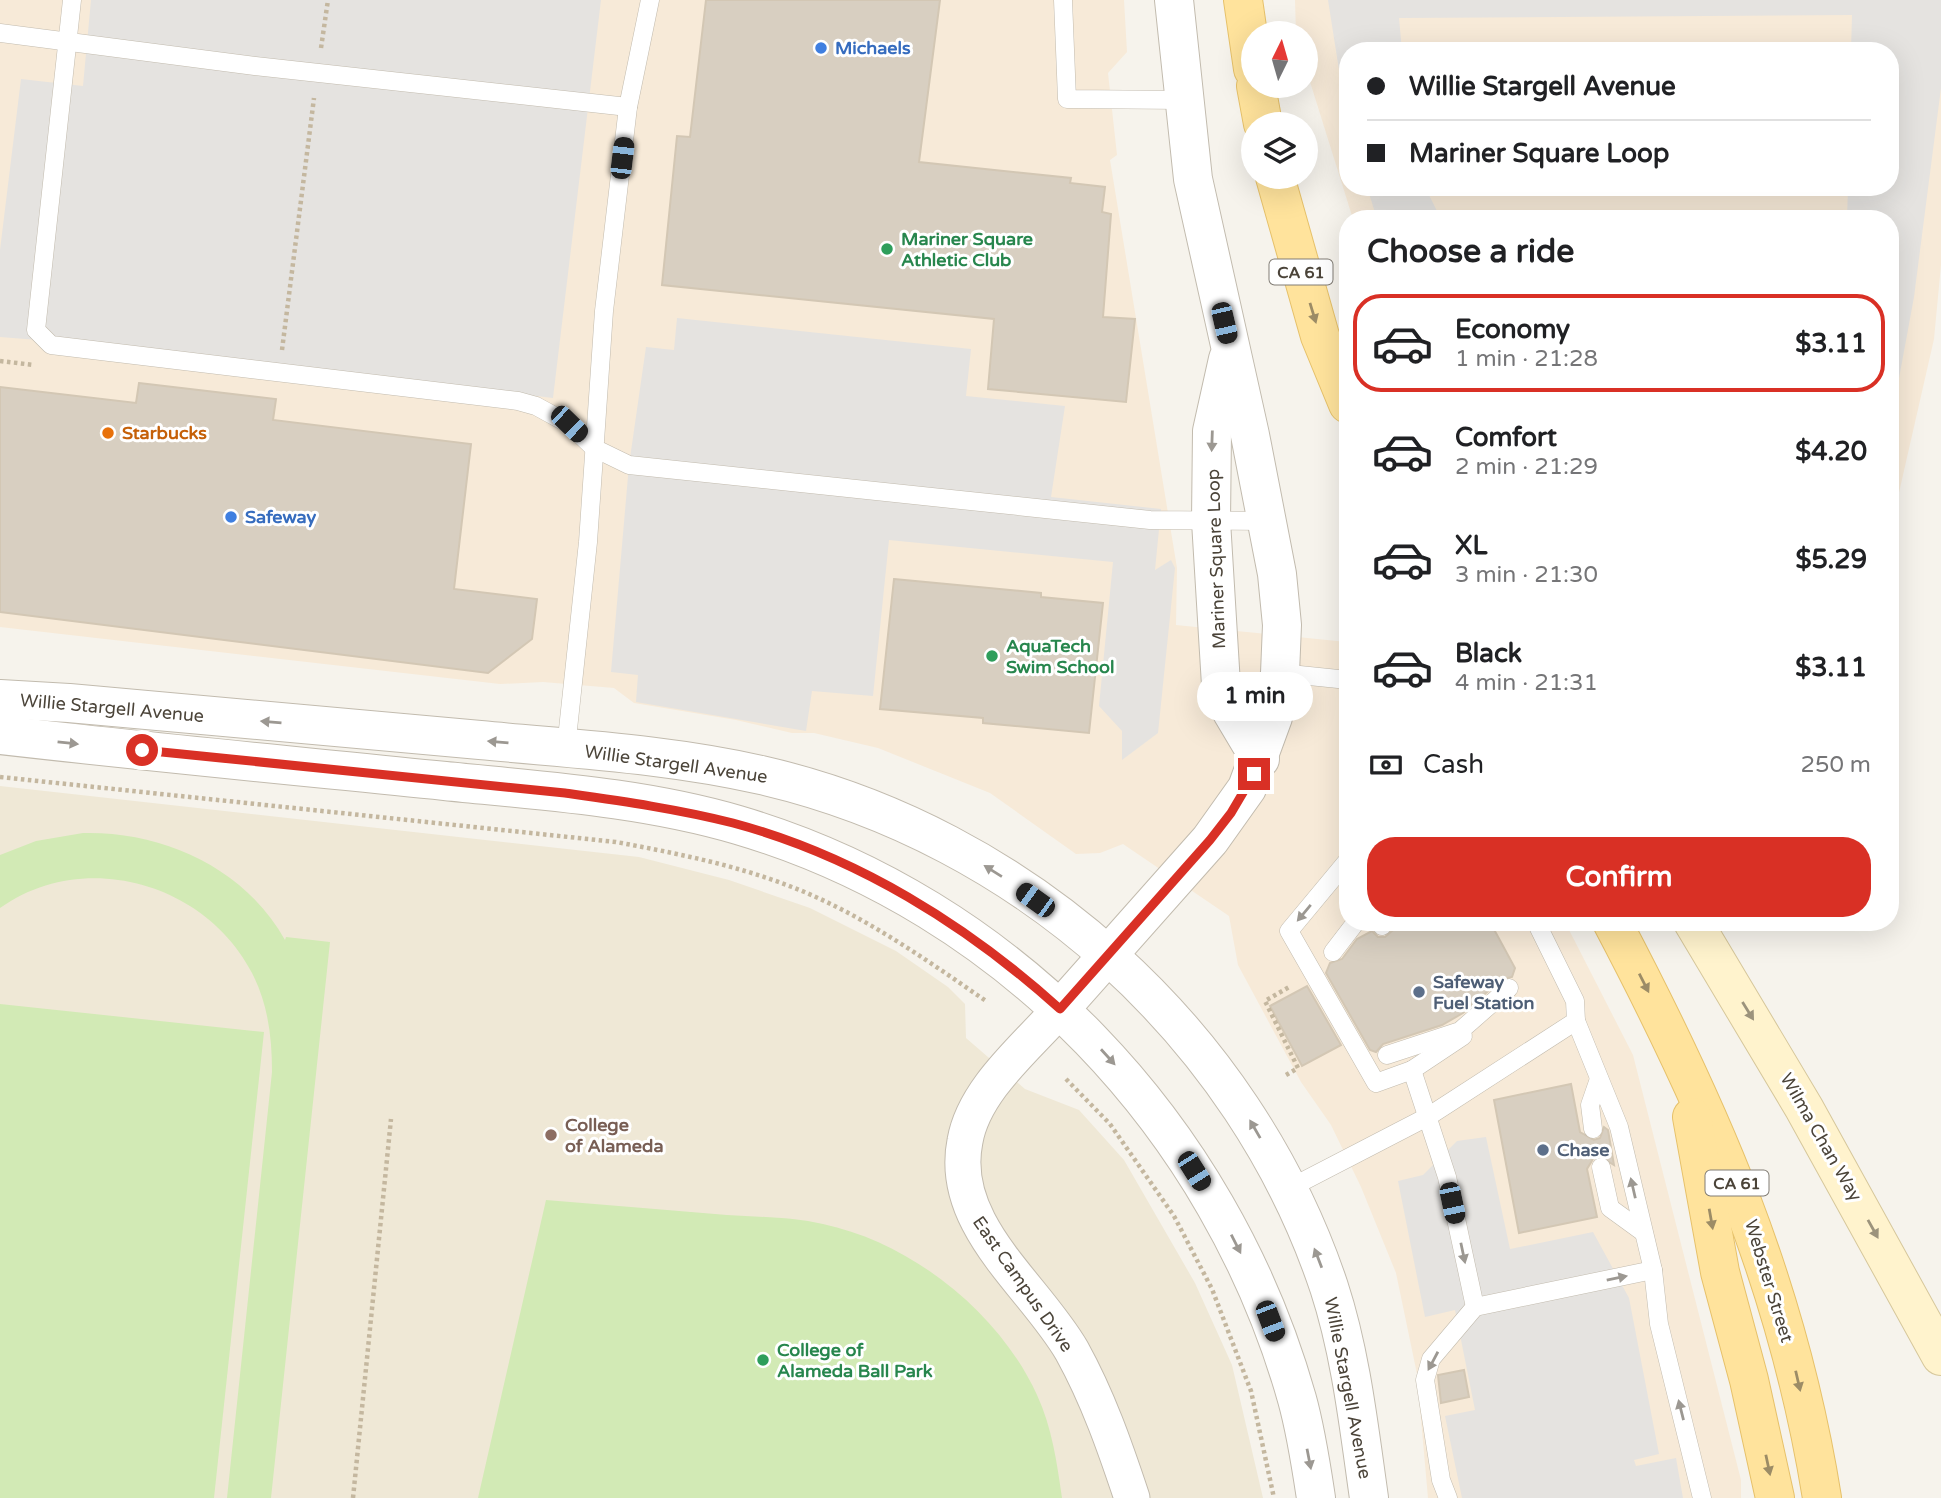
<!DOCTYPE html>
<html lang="en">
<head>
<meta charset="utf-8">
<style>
	:root { --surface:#fff; --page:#f2f2f2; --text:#202124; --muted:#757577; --line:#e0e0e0; --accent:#d93025 }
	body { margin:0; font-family:"Varela Round",sans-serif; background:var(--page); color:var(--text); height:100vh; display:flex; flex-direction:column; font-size:26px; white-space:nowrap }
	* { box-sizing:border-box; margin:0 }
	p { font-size:23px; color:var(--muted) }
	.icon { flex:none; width:38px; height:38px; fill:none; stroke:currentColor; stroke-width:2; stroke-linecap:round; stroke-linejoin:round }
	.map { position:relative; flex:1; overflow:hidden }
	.drawer { position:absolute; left:1339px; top:210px; width:560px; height:721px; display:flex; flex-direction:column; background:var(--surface); border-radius:28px; box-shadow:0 7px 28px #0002 }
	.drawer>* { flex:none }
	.guide { position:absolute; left:1339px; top:42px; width:560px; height:154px; border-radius:28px; box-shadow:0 7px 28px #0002; display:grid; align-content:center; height:154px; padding:0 28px; background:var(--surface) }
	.needle { width:46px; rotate:5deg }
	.buttons { position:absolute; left:1241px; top:21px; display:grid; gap:14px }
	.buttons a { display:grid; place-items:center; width:77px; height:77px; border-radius:50%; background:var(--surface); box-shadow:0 7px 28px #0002; font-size:35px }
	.end { position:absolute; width:32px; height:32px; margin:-16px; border:9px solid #d93025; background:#fff; box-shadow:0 0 0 4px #fff }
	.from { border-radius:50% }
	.bubble { position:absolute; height:49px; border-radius:24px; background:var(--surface); box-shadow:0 7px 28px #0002; font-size:23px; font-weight:700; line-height:49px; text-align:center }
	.car { position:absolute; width:21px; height:42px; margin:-21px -10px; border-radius:9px; box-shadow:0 0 5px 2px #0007; background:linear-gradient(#222 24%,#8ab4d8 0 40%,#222 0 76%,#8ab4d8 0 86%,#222 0) }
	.guide b { display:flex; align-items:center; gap:24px; height:66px; font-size:26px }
	.guide b+b { border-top:2px solid var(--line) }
	.guide i { width:18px; height:18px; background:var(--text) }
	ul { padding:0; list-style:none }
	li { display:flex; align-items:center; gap:21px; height:98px; margin:0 14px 10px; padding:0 14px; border:4px solid transparent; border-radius:28px }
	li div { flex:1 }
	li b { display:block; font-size:26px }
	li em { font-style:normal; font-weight:700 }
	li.current { border-color:var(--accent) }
	li>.icon { width:63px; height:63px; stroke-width:1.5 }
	h2 { padding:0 28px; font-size:32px; line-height:84px }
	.pay { display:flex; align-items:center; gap:18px; height:77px; padding:0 28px; font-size:26px }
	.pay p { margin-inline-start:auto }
	.button { display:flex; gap:14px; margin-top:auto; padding:14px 28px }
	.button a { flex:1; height:80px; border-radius:28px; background:var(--accent); color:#fff; font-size:28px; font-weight:700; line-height:80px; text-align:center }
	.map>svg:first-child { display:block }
	.commercial { fill:#f7ead8; fill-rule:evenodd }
	.education { fill:#efe8d6 }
	.green { fill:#d2eab5 }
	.parking { fill:#e5e3e0 }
	.building { fill:#d8cfc1; stroke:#d3c7b4; stroke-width:2 }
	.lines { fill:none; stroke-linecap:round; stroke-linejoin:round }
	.service-casing { stroke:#c2bbae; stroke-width:19 }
	.minor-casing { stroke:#c2bbae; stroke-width:37 }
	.tertiary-casing { stroke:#c2bbae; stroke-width:40 }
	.secondary-casing { stroke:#d6c79b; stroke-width:40 }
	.primary-casing { stroke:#e6c16a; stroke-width:40 }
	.path { stroke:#c4b79f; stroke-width:4.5; stroke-dasharray:3.5 3.5; stroke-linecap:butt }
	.service { stroke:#fff; stroke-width:18 }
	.minor { stroke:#fff; stroke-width:35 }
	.tertiary { stroke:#fff; stroke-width:38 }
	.secondary { stroke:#fff3cd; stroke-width:38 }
	.primary { stroke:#ffe39c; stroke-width:38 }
	.oneway { fill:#9c8c66 }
	.oneway2 { fill:#9c9892 }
	.oneway3 { fill:#9c937c }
	.route { stroke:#d93025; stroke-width:9 }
	.shop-dot { fill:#3f7fe0; stroke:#fff; stroke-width:2.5 }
	.leisure-dot { fill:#2e9e5b; stroke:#fff; stroke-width:2.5 }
	.food-dot { fill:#e8710a; stroke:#fff; stroke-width:2.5 }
	.service-dot { fill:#5c6f8a; stroke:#fff; stroke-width:2.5 }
	.education-dot { fill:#8d6e63; stroke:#fff; stroke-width:2.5 }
	.labels { text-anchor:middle; stroke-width:6; stroke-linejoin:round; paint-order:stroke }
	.shield { fill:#fff; stroke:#817c74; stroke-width:2 }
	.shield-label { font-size:16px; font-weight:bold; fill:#4b4439 }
	.shop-label { font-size:18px; font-weight:bold; fill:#366cbe; stroke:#fff; text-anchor:start }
	.leisure-label { font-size:18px; font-weight:bold; fill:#27864d; stroke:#fff; text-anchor:start }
	.food-label { font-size:18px; font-weight:bold; fill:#c56008; stroke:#fff; text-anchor:start }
	.street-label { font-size:18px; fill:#4b4439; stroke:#fff }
	.service-label { font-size:18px; font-weight:bold; fill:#4e5e75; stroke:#fff; text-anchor:start }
	.education-label { font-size:18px; font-weight:bold; fill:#785e54; stroke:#fff; text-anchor:start }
</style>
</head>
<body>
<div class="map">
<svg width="1941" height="1498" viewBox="0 0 1941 1498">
	<rect width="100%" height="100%" fill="#f6f3ec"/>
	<g class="commercial">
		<polygon points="0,0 1124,0 1127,52 1108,73 1117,155 1110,160 1177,568 1176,625 1347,642 1348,922 1565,922 1633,1055 1741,1480 1741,1498 1428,1498 1417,1374 1396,1273 1361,1187 1331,1125 1301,1082 1238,965 1229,916 1123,844 1100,853 1076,854 990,793 878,748 814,733 792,733 736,720 634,703 614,688 543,682 500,684 0,627"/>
		<path d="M1295,0H1941V265L1934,339L1890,532V219H1353L1306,69V33H1296ZM1348,51H1890V187H1348Z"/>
	</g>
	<polygon class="education" points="0,786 639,857 729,880 810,908 896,951 948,987 965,1004 966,1038 1025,1089 1079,1110 1124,1160 1195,1283 1232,1365 1263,1498 0,1498"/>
	<g class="green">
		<path d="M83,833C163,831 245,868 285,940L286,937L330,942L271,1498H227L272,1072C272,1037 268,1004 252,973C206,883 84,848 0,908V855L36,841Z"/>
		<polygon points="0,1004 264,1032 214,1498 0,1498"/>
		<path d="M546,1200C607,1205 667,1210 727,1215C759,1217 792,1217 823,1224C912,1243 999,1312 1037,1395C1052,1427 1057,1463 1062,1498H478Z"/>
	</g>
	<g class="parking">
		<polygon points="91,0 601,0 553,398 127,347 0,337 0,250 21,79 83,86"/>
		<polygon points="1328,0 1941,0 1941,88 1914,297 1890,427 1890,219 1847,219 1848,187 1890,187 1890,51 1851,51 1852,15 1399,18 1402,51 1348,51 1347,121"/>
		<polygon points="1367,187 1425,187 1441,219 1377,219"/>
		<polygon points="677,318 971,349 966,396 1065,406 1051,497 1161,509 1155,570 1171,560 1175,568 1158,733 1122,760 1122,731 1099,706 1113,562 889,540 873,696 812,691 806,731 636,702 638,675 611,672 629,465 646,347 674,350"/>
		<polygon points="1486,1137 1510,1249 1593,1232 1629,1298 1659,1454 1634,1460 1636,1466 1676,1458 1683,1498 1462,1498 1445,1416 1475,1410 1455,1310 1425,1317 1398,1181 1423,1175 1457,1141"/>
	</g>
	<g class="building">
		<polygon points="706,0 940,0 919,162 1071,178 1070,183 1105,187 1102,212 1111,214 1103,317 1135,319 1126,402 988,389 994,319 662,285 677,136 690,137"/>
		<polygon points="139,383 276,399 273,420 471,444 454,589 537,599 532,639 488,673 0,612 0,387 136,403"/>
		<polygon points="894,579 1041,593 1041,597 1103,603 1089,733 983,723 983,718 880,709"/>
		<polygon points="1393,922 1490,922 1515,968 1512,977 1502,979 1463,1013 1442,1025 1383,1044 1376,1052 1370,1050 1326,973 1330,963 1342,959 1357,939 1372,931 1378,937 1385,937 1393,930"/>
		<polygon points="1307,986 1341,1045 1302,1066 1270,1006"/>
		<polygon points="1571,1084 1580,1132 1594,1140 1600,1138 1604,1127 1608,1130 1614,1165 1599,1156 1593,1159 1587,1169 1597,1217 1519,1233 1494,1100"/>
		<polygon points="1464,1370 1469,1397 1441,1403 1438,1375"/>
	</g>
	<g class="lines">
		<g class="service-casing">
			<g id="service">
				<polyline points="72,0 36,330 51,345 518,401 536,406 569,424 594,448 629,465 1150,520 1267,521"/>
				<polyline points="1063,0 1067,99 1184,100"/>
				<polyline points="0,33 255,66 628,107"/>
				<polyline points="1280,673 1348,680"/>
				<polyline points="566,748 588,542 604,311 628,107 650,0"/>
				<polyline points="1348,860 1289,931 1376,1083 1412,1070 1447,1177 1475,1307"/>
				<polyline points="1381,922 1382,926"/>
				<polyline points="1333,952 1356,922"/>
				<polyline points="1576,1021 1619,1127 1653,1270 1659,1324 1702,1498"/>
				<polyline points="1387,1055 1460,1031 1509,988"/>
				<polyline points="1412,1070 1463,1036"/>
				<polyline points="1593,1129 1590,1105 1599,1079"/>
				<polyline points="1601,1167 1610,1208 1643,1232"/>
				<polyline points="1290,1188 1429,1116 1576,1021 1575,1001 1536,922"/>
				<polyline points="1448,1498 1441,1480 1425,1380 1431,1359 1475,1307 1653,1270"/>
			</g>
		</g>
		<g class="minor-casing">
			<path id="minor" d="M1060,1009C1027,1047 974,1089 965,1141C948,1225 1034,1285 1072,1351C1098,1398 1115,1447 1132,1498"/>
		</g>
		<g class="tertiary-casing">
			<g id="tertiary">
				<polyline points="1228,359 1212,431 1211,521 1221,685 1232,712 1260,759"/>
				<path d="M0,699L69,703C206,716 343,728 480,740C573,749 669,754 761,775C1023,835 1244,1033 1329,1287C1351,1354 1359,1428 1369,1498"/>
				<path d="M0,735C148,752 297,766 445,781C543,791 643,797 738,825C1009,905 1220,1126 1297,1399C1306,1431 1311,1465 1316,1498"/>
				<polyline points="1060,1009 1210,840 1247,788 1273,717 1280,673 1282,625 1277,574 1250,435 1193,179 1174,0"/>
			</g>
		</g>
		<g class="secondary-casing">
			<polyline id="secondary" points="1693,922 1804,1108 1941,1356"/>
		</g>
		<g class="primary-casing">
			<g id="primary">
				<polyline points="1243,0 1253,69"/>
				<polyline points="1256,86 1263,124"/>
				<polyline points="1275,177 1320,336 1348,404"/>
				<path d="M1612,922C1712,1112 1788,1285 1822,1498"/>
				<polyline points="1692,1117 1720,1272 1749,1380 1775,1498"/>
			</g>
		</g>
		<g class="path">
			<polyline points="321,48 328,0"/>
			<polyline points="282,350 314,98"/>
			<polyline points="0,361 34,365"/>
			<path d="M0,777L616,842C675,853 736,865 792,887C862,914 925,959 986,1001"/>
			<polyline points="1286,1075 1298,1068 1265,1001 1291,986"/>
			<polyline points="1066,1079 1110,1124 1174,1216 1212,1289 1251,1391 1274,1498"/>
			<polyline points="353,1498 391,1119"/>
		</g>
		<use href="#service" class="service"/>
		<use href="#minor" class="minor"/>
		<use href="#tertiary" class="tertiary"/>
		<use href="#secondary" class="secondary"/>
		<use href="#primary" class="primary"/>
	</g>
	<defs><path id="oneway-solid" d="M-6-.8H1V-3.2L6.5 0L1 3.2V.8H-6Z" transform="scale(1.75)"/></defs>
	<g class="oneway">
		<use href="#oneway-solid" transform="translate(1313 313) rotate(73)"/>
		<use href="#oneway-solid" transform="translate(1644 983) rotate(63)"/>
		<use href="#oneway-solid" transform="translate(1711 1219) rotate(80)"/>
		<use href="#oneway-solid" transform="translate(1798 1381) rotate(77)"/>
		<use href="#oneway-solid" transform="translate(1768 1465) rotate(78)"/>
	</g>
	<g class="oneway2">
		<use href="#oneway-solid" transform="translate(1212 441) rotate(92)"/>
		<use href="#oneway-solid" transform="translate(271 722) rotate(-175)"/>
		<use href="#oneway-solid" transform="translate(498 742) rotate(-175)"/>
		<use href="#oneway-solid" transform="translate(68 743) rotate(6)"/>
		<use href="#oneway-solid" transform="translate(993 871) rotate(-148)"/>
		<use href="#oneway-solid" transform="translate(1304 913) rotate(130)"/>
		<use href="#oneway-solid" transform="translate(1108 1057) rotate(48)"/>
		<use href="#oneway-solid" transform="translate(1255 1129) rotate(-120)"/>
		<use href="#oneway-solid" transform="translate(1633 1188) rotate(-103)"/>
		<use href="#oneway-solid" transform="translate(1236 1244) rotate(63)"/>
		<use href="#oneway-solid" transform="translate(1463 1253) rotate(78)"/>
		<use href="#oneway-solid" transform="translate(1318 1258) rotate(-111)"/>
		<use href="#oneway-solid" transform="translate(1617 1278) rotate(-12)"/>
		<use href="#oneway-solid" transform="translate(1433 1361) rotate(118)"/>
		<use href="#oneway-solid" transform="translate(1681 1410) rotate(-104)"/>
		<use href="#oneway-solid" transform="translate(1309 1459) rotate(79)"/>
	</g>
	<g class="oneway3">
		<use href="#oneway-solid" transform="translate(1748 1011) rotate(58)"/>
		<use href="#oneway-solid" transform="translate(1873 1229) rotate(61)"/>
	</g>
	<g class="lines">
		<path class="route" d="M142,750L565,793C621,801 678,809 733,823C856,856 967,925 1060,1009L1210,840L1231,813L1254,774"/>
	</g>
	<g class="shop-dot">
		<circle cx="821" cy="48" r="7"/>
		<circle cx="231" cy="517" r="7"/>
	</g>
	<g class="leisure-dot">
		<circle cx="887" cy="249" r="7"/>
		<circle cx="992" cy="656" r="7"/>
		<circle cx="763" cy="1360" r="7"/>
	</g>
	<circle class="food-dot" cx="108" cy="433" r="7"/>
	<g class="service-dot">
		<circle cx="1419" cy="992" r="7"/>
		<circle cx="1543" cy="1150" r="7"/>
	</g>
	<circle class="education-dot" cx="551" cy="1135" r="7"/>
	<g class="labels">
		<g class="shield">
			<rect x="1269.5" y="259.5" width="63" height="25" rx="5"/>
			<rect x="1705.5" y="1170.5" width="63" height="25" rx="5"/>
		</g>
		<g class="shield-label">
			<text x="1301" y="278">CA 61</text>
			<text x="1737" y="1189">CA 61</text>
		</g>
		<g class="shop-label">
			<text x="835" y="54">Michaels</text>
			<text x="245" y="523">Safeway</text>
		</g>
		<g class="leisure-label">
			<text x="901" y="245">Mariner Square<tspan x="901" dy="21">Athletic Club</tspan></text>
			<text x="1006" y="652">AquaTech<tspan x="1006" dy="21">Swim School</tspan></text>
			<text x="777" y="1356">College of<tspan x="777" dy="21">Alameda Ball Park</tspan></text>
		</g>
		<g class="food-label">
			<text x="122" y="439">Starbucks</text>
		</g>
		<g class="street-label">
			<text transform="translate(1216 559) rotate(-92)" y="6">Mariner Square Loop</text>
			<text transform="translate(112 708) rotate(5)" y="6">Willie Stargell Avenue</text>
			<text transform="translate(676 764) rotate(8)" y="6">Willie Stargell Avenue</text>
			<text transform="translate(1821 1137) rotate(60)" y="6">Wilma Chan Way</text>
			<text transform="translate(1769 1281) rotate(73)" y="6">Webster Street</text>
			<text transform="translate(1023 1284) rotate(55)" y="6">East Campus Drive</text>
			<text transform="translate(1348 1388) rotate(79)" y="6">Willie Stargell Avenue</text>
		</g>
		<g class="service-label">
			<text x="1433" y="988">Safeway<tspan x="1433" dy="21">Fuel Station</tspan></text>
			<text x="1557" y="1156">Chase</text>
		</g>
		<g class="education-label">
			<text x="565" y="1131">College<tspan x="565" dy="21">of Alameda</tspan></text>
		</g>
	</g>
</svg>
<div class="buttons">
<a><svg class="needle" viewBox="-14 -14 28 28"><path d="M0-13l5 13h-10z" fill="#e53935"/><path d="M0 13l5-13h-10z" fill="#757577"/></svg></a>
<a><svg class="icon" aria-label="layers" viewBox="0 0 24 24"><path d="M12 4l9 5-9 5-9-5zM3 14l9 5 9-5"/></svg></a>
</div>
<i class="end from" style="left:142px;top:750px"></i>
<i class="end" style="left:1254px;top:774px"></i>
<div class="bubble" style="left:1197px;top:672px;width:116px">1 min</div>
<i class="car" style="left:622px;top:158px;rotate:7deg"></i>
<i class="car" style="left:1224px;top:323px;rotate:167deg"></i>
<i class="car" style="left:569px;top:424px;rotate:134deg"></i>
<i class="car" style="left:1035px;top:900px;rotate:306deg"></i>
<i class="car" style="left:1194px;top:1171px;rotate:148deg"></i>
<i class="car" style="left:1452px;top:1203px;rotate:168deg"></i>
<i class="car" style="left:1270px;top:1321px;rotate:159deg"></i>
<div class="guide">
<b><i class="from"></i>Willie Stargell Avenue</b>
<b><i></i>Mariner Square Loop</b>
</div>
<section class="drawer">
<h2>Choose a ride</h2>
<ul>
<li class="current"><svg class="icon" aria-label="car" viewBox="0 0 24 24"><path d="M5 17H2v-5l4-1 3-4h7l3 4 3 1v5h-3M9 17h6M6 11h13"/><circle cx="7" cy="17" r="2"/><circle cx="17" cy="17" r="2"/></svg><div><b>Economy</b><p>1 min · 21:28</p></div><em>$3.11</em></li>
<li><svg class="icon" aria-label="car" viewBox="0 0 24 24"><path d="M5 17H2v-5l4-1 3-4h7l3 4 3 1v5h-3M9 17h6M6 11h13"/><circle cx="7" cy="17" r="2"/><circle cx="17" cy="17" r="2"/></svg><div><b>Comfort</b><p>2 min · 21:29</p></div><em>$4.20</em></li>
<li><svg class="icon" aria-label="car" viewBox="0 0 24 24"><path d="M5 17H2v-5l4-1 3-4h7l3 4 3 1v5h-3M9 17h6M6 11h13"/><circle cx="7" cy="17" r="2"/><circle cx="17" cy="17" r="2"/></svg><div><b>XL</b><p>3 min · 21:30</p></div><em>$5.29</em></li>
<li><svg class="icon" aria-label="car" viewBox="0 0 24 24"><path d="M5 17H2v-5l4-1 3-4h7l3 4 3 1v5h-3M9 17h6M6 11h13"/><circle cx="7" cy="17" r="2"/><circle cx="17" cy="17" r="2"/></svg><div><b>Black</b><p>4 min · 21:31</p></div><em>$3.11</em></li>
</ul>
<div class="pay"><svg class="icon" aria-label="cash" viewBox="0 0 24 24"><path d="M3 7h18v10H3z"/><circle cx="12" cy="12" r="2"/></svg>Cash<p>250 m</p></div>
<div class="button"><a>Confirm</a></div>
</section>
</div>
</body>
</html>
